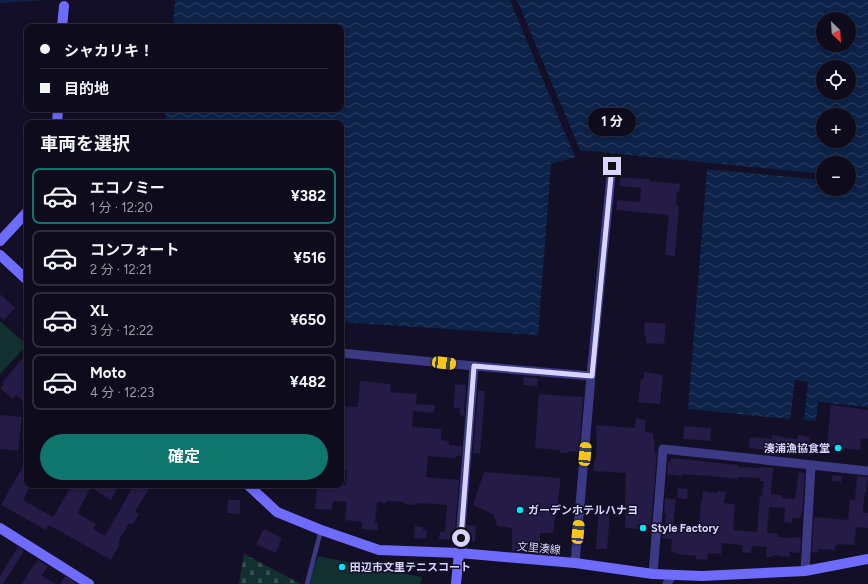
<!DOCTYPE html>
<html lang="ja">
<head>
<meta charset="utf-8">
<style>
	:root { --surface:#0e0b1c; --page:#1c1929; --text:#f1f3f6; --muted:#9b9ba3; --line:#2e2b3b; --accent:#0f766e }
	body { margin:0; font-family:Figtree,"Noto Sans JP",sans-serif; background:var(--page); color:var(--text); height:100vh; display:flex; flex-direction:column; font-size:15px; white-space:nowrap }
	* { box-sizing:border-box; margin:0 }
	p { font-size:13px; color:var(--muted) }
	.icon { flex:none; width:22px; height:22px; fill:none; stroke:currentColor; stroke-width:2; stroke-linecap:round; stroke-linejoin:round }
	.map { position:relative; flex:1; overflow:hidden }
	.side { position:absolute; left:24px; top:120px; width:320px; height:368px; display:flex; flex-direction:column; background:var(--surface); border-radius:8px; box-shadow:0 2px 6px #0003,0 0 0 1px var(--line) }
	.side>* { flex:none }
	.guide { position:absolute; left:24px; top:24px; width:320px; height:88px; border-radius:8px; box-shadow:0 2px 6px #0003,0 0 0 1px var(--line); display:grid; align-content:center; height:88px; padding:0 16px; background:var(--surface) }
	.needle { width:26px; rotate:155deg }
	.fabs { position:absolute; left:816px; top:12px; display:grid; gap:8px }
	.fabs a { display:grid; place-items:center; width:40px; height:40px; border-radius:50%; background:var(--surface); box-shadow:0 2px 6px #0003,0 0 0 1px var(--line); font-size:20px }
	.end { position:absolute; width:18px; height:18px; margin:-9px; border:5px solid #d9d4ff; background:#111; box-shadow:0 0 0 2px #111 }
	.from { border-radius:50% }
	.bubble { position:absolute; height:28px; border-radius:14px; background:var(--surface); box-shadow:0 2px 6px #0003,0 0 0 1px var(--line); font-size:13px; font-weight:700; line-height:28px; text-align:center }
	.car { position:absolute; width:12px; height:24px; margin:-12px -6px; border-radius:5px; box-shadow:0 0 3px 1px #0007; background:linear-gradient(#f5c518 24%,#345 0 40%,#f5c518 0 76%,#345 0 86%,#f5c518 0) }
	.guide b { display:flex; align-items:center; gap:14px; height:38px; font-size:15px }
	.guide b+b { border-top:1px solid var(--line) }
	.guide i { width:10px; height:10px; background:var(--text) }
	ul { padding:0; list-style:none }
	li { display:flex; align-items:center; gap:12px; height:56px; margin:0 8px 6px; padding:0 8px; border:2px solid var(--line); border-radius:8px }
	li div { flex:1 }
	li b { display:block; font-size:15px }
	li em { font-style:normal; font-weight:700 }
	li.active { border-color:var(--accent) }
	li>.icon { width:36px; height:36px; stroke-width:1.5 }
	h2 { padding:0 16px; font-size:18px; line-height:48px }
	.primary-button { display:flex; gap:8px; margin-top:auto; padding:8px 16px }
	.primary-button a { flex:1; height:46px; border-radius:24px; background:var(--accent); color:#fff; font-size:16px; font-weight:700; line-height:46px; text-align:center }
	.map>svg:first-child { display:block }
	.green { fill:#12302f }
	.cemetery { fill:url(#cemetery-stones) }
	.water { fill:url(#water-waves); fill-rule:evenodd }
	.building { fill:#241b47 }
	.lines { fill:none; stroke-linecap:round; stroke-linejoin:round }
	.lane { stroke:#3d3a85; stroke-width:4.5 }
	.street { stroke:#3d3a85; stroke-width:9 }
	.secondary { stroke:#6f6bff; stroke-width:10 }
	.route { stroke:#d9d4ff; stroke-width:5 }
	.poi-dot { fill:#00e5ff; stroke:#130f26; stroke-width:1.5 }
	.labels { text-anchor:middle; stroke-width:3; stroke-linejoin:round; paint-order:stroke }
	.poi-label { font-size:11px; font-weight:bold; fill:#d9d4ff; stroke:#130f26; text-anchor:start }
	.street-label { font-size:11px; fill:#d9d4ff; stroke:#130f26 }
</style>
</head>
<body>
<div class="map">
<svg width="868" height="584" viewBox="0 0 868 584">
	<defs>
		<pattern id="cemetery-stones" width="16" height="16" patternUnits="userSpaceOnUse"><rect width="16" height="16" fill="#12302f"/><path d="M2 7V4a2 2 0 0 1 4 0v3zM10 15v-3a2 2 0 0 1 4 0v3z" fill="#344d4e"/></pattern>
		<pattern id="water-waves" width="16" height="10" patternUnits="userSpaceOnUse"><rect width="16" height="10" fill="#0c2248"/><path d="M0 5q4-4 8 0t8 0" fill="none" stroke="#2f4163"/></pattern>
	</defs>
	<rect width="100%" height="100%" fill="#130f26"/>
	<g class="green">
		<polygon points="0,321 27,345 0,374"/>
		<polygon points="318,556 422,577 420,584 308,584"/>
	</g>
	<polygon class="cemetery" points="244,554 301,584 239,584"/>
	<g class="water">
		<polygon points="0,0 46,0 0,3"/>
		<polygon points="175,0 510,0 575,157 551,164 538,335 341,322 341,123 165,123 166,109 341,109 341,27 173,27"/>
		<path d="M517,0H868V407L818,402L816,421L804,420L808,382L795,380L790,419L688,409L707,169L823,180V189H849V163H823V174L580,150ZM823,19H849V45H823ZM823,67H849V93H823ZM823,115H849V141H823Z"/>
	</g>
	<g class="building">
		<polygon points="620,178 629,178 650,179 650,181 680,184 679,192 677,191 676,205 679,206 675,256 665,255 669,215 616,210 617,200 640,202 641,188 619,186"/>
		<polygon points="0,294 15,308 4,320 0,317"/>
		<polygon points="645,322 666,324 664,344 646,343 646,335 644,335"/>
		<polygon points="27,353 27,405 16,395 13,399 0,388 4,384 2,383"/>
		<polygon points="644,372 663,375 660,404 638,402 641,379 644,379"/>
		<polygon points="524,377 538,378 537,386 523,385"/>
		<polygon points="360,381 391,384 390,392 417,394 416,404 435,405 434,413 413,411 412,427 442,429 441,440 449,441 449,445 462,446 461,456 456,456 455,458 428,456 426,477 459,480 454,540 439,539 440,532 445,532 447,505 417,503 417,505 405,504 405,503 403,502 387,501 386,503 377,502 375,523 378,523 378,530 362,529 362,522 345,520 347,502 333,501 332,510 315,509 317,485 346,485 347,470 341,469 341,406 358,407"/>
		<polygon points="455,384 466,385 464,416 460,415 460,408 454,408 454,405"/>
		<polygon points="478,391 485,391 480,454 473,453"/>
		<polygon points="539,394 583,397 579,452 569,451 569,453 560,453 560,450 535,448"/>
		<polygon points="831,405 868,410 868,439 861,438 860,450 832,447 832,446 827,445"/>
		<polygon points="0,415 22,417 18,451 0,449"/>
		<polygon points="636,418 646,420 645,432 653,433 653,439 654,439 654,445 655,445 654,452 655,452 655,453 657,453 651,525 638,524 637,529 625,528 626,503 625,503 626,473 593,471 594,459 596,459 597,441 596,441 597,434 596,434 596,425 635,428"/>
		<polygon points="684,426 711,428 710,441 683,439"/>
		<polygon points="772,435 784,437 784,438 798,439 798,435 810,437 808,454 749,448 750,437 772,439"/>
		<polygon points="671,458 738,465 738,467 761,468 761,467 773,468 771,494 781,495 782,496 782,498 795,499 799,472 805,473 802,514 801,514 800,518 792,518 792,523 784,522 785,508 769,507 767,533 778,534 778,537 792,538 792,537 801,538 800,553 790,552 789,557 773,555 773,557 766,557 767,547 752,546 751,553 742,552 743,545 722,543 721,554 708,553 707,560 696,559 696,556 676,554 677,553 671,552 672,539 662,538 663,530 665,530 666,513 664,513 665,498 676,499 673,524 685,525 685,528 699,529 701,501 702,502 703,491 718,493 718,491 726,492 724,503 735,504 733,530 757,532 760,496 762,496 764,481 760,481 760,478 738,477 738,479 702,475 702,476 682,474 682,476 667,474 668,462 670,462"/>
		<polygon points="27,459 27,485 31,485 23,500 53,517 72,485 120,485 111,500 91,488 77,513 96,524 93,529 105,536 134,485 151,485 135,512 139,514 132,525 129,523 118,542 120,544 111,560 49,525 46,530 1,505"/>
		<polygon points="484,472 561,478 553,533 540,533 540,552 512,551 512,528 497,526 494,515 473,505"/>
		<polygon points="832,475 842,476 841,482 832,481"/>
		<polygon points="857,476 868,477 866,492 865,492 863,510 863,512 868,513 868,528 856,527 854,545 837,544 837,546 835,546 835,550 818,549 818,552 812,552 814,517 848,520 850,499 855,500"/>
		<polygon points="678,488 688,489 687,499 677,498"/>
		<polygon points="228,500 240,500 240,514 227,513"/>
		<polygon points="599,509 610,510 607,549 596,549"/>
		<polygon points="467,525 476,526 475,542 466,541"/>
		<polygon points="415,526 423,527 423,530 427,530 426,539 414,538"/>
		<polygon points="264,529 282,538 279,544 280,545 276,552 275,552 275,553 256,544"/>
		<polygon points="18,547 24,551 3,584 0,584 0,576"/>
		<polygon points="38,560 48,566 42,576 56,584 22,584 35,563 36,564"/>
		<polygon points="65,576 77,584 60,584"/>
	</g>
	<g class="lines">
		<polyline class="lane" points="307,584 321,530"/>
		<g class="street">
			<polyline points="341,353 474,366 591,376"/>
			<polyline points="459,553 474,366"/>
			<polyline points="575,563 591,376 612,166"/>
			<polyline points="805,571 811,466"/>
			<polyline points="653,574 663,449 868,471"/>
			<polyline points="667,584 672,575"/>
		</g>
		<g class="secondary">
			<polyline points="62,27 64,6"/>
			<polyline points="57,123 58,109"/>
			<polyline points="0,241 27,212"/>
			<polyline points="0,255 27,280"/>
			<polyline points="248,485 277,512 321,530 379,550 459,553 575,563 653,574 702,576 805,571 868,559"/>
			<polyline points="0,528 89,584"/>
			<polyline points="456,584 459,553"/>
		</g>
	</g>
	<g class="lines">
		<polyline class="route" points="461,538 474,366 592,376 612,166"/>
	</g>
	<g class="poi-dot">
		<circle cx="838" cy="448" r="4"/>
		<circle cx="520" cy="510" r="4"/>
		<circle cx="643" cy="528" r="4"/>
		<circle cx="342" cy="567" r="4"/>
	</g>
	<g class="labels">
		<g class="poi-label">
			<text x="830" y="452" text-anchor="end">湊浦漁協食堂</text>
			<text x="528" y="514">ガーデンホテルハナヨ</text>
			<text x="651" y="532">Style Factory</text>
			<text x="350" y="571">田辺市文里テニスコート</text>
		</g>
		<g class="street-label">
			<text transform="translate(539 548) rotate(5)" y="4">文里湊線</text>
		</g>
	</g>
</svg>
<div class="fabs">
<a><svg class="needle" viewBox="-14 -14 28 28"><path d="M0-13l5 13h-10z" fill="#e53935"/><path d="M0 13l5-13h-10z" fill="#9b9ba3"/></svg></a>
<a><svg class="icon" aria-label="locate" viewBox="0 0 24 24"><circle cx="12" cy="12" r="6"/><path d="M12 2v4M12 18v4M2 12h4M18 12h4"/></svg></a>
<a>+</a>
<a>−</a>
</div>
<i class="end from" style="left:461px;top:538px"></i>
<i class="end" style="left:612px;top:166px"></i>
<div class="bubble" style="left:588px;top:108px;width:48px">1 分</div>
<i class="car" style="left:444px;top:363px;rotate:96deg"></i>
<i class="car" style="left:585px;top:454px;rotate:5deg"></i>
<i class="car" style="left:578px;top:532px;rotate:5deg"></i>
<div class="guide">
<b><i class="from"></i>シャカリキ！</b>
<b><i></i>目的地</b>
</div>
<section class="side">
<h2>車両を選択</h2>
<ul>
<li class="active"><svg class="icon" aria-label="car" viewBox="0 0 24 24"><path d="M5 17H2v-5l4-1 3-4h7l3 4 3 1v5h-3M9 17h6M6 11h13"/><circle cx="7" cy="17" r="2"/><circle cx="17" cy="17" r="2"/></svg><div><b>エコノミー</b><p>1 分 · 12:20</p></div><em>¥382</em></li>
<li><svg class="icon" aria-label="car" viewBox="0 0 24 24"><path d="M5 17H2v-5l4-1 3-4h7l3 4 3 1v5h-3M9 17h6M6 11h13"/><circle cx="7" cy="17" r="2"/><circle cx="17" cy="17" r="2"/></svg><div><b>コンフォート</b><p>2 分 · 12:21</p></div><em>¥516</em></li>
<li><svg class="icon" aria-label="car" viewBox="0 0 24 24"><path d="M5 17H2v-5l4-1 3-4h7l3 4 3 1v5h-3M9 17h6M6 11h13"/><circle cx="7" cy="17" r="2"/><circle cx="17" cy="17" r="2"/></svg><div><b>XL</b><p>3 分 · 12:22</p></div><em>¥650</em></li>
<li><svg class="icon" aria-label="car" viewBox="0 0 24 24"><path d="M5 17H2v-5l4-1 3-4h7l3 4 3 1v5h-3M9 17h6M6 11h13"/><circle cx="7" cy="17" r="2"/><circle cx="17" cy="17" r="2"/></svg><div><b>Moto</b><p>4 分 · 12:23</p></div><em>¥482</em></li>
</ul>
<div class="primary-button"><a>確定</a></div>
</section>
</div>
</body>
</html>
